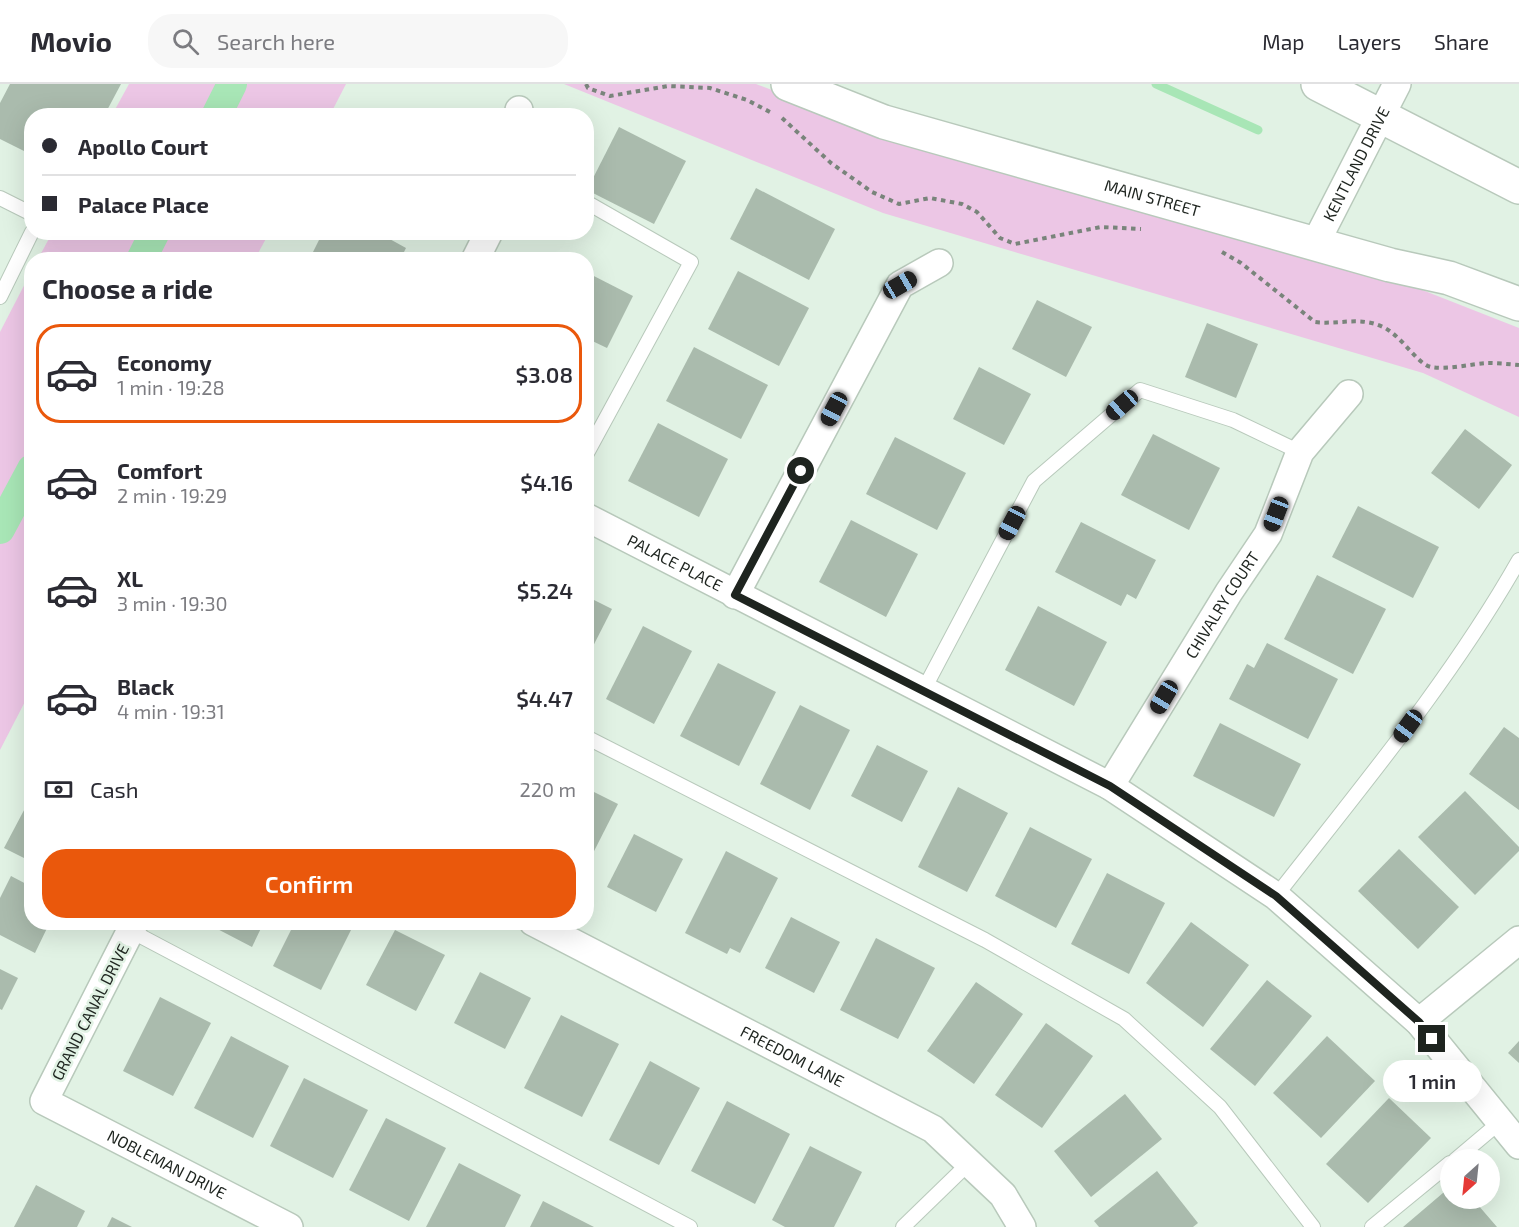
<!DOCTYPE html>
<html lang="en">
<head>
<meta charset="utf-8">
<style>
	:root { --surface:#fff; --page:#f7f7f7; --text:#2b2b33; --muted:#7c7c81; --line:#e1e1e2; --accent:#ea580c }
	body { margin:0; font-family:"Exo 2",sans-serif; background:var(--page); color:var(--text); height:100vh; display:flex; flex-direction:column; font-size:22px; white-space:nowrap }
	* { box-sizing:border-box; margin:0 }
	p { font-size:20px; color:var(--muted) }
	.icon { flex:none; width:33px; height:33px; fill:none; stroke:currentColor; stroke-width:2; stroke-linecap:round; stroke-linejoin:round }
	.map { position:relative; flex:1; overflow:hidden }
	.drawer { position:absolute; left:24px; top:168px; width:570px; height:678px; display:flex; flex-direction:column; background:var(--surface); border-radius:24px; box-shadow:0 6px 24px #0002 }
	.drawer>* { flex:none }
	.guide { position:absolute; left:24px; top:24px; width:570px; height:132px; border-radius:24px; box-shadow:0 6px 24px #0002; display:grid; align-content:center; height:132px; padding:0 18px; background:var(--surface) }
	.needle { width:39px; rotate:207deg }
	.controls { position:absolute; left:1440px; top:1065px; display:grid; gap:12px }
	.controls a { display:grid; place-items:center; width:60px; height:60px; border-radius:50%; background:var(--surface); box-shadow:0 6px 24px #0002; font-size:30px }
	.end { position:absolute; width:27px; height:27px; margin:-14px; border:8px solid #1e241f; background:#fff; box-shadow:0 0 0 3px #fff }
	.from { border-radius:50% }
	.bubble { position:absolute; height:42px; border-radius:21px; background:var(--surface); box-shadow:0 6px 24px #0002; font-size:20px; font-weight:600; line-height:42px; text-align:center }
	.car { position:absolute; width:18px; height:36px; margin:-18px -9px; border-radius:8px; box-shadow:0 0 4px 2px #0007; background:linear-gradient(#222 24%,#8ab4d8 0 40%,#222 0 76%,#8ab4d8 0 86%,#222 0) }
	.guide b { display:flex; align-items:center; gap:21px; height:57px; font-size:22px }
	.guide b+b { border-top:2px solid var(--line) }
	.guide i { width:15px; height:15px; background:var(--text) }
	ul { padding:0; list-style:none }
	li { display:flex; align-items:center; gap:18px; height:99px; margin:0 12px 9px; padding:0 6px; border:3px solid transparent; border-radius:24px }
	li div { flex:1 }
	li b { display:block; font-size:22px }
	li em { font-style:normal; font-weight:600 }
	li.current { border-color:var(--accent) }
	li>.icon { width:54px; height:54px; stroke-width:1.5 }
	h2 { padding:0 18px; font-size:27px; line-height:72px }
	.pay { display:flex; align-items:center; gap:15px; height:66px; padding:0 18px; font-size:22px }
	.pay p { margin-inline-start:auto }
	.button { display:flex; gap:12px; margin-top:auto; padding:12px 18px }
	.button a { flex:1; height:69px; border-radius:24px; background:var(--accent); color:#fff; font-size:24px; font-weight:600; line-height:69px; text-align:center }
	header { display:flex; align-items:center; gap:36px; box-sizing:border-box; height:84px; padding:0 30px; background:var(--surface); border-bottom:2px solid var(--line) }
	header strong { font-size:28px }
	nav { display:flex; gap:33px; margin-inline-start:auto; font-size:21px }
	.search { width:420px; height:54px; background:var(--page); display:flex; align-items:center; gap:15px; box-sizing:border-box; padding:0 21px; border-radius:24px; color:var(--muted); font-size:22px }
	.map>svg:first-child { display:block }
	.green { fill:#ecc6e5 }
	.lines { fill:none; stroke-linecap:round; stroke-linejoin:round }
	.stream { stroke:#a8e6b6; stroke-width:9 }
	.canal { stroke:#a8e6b6; stroke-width:30 }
	.building { fill:#aabbad }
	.lane-casing { stroke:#b8c9bb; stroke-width:16 }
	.street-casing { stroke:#b8c9bb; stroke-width:30 }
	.secondary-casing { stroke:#b8c9bb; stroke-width:36 }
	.path { stroke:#79847b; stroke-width:4; stroke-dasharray:4.5 4.5; stroke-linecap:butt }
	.lane { stroke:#fff; stroke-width:14 }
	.street { stroke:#fff; stroke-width:27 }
	.secondary { stroke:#fff; stroke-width:33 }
	.route { stroke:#1e241f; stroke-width:8 }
	.labels { text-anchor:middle; stroke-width:5; stroke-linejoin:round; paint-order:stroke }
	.street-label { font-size:16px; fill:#1e241f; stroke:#e1f2e4 }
</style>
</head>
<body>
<header>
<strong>Movio</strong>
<div class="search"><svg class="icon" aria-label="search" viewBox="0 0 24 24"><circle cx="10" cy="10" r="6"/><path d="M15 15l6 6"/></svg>Search here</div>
<nav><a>Map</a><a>Layers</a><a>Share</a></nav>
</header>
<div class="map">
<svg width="1519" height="1143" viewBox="0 0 1519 1143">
	<rect width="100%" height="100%" fill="#e1f2e4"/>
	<g class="green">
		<polygon points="129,0 346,0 330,31 112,31"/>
		<polygon points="564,0 756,0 907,57 1379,189 1519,244 1519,333 1423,289 883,129"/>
		<polygon points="52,149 52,148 269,149 255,175 38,175"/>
		<polygon points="31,188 31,606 0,666 0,248"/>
	</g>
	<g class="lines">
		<polyline class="stream" points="1156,0 1258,46"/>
		<g class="canal">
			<polyline points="216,32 232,0"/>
			<polyline points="141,176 155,148"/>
			<polyline points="0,445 32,385"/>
		</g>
	</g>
	<g class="building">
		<polygon points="10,0 121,0 104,32 32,32 32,71 0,55 0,19"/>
		<polygon points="619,43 686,77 654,140 587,106"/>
		<polygon points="756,104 835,145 809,196 730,155"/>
		<polygon points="323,148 377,148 406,164 400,176 309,176"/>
		<polygon points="738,187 809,224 779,282 708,245"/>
		<polygon points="586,188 633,212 607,264 586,254"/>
		<polygon points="1037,216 1092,243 1066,293 1012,265"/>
		<polygon points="1207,239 1258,260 1236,314 1185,293"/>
		<polygon points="694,263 768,301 741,355 666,317"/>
		<polygon points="979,283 1031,310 1004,361 953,335"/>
		<polygon points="658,339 728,375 699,433 628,397"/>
		<polygon points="1465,345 1512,381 1479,425 1431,389"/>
		<polygon points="1153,350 1220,384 1189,446 1121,411"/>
		<polygon points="895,353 966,389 937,446 866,410"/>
		<polygon points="1358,422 1439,463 1413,514 1332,473"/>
		<polygon points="851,436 918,470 886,533 819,498"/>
		<polygon points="1081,438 1156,476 1136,515 1127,510 1121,522 1055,488"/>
		<polygon points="1317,491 1386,525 1353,590 1284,555"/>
		<polygon points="586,512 612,525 586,576"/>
		<polygon points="1038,522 1107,558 1074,622 1005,586"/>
		<polygon points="643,542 692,567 654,640 606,615"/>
		<polygon points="1267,559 1338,595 1308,655 1229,615 1247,580 1254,584"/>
		<polygon points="718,579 776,608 739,682 680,652"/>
		<polygon points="800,621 850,646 810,726 760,700"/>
		<polygon points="1220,639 1301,680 1274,733 1193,692"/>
		<polygon points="1504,643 1519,654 1519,726 1469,690"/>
		<polygon points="877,661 928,687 902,738 851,712"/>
		<polygon points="958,703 1008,729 967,808 918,783"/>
		<polygon points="586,704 618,720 586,783"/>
		<polygon points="1465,707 1519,763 1519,767 1475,811 1418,753"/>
		<polygon points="32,711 32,778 4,764"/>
		<polygon points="1030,743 1092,775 1056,844 995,812"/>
		<polygon points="634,750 683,775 656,828 607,803"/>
		<polygon points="1399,765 1459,823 1418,865 1358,807"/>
		<polygon points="726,767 778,794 740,869 730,864 727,870 685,849"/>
		<polygon points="1107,789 1165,819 1129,890 1071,860"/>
		<polygon points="11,792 32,803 32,838 50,838 35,869 0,851 0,814"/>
		<polygon points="791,833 840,858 814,909 765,884"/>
		<polygon points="204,838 264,838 252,863"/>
		<polygon points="295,838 355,838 321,906 273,882"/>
		<polygon points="1191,838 1249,881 1203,943 1146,899"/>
		<polygon points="395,846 445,871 416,927 366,901"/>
		<polygon points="876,854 935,884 898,955 840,926"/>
		<polygon points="0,885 18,894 2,926 0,925"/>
		<polygon points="480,888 531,914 505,965 454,939"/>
		<polygon points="1267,896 1312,932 1255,1002 1210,965"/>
		<polygon points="976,898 1023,930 974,1000 927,967"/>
		<polygon points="160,913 211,939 173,1012 123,987"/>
		<polygon points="561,931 619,960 582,1033 524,1004"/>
		<polygon points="1046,939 1093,972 1042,1044 995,1011"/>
		<polygon points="231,952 289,982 253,1054 194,1024"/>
		<polygon points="1327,952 1375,997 1321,1054 1273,1009"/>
		<polygon points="1519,957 1519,979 1508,969"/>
		<polygon points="650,977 700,1004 659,1081 609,1056"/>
		<polygon points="304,994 368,1026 333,1094 270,1062"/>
		<polygon points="1125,1010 1162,1055 1091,1113 1054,1067"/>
		<polygon points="1389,1014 1431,1054 1368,1119 1326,1080"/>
		<polygon points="727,1017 790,1050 755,1120 691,1087"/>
		<polygon points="386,1034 446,1064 409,1137 349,1106"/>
		<polygon points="810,1062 862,1088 834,1143 785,1143 772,1136"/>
		<polygon points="459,1079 521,1111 505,1143 426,1143"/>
		<polygon points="1157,1087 1198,1139 1193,1143 1099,1143 1094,1137"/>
		<polygon points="36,1101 85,1127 77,1143 14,1143"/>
		<polygon points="1450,1103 1450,1114 1472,1114 1497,1143 1403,1143"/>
		<polygon points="543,1117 594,1143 530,1143"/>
		<polygon points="112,1133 132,1143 107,1143"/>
	</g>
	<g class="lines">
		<g class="lane-casing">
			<g id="lane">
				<polyline points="0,114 32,130"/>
				<polyline points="586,118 691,178 586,371"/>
				<polyline points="0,213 32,148"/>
				<polyline points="923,607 1034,397 1140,306 1233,336 1300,368"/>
				<polyline points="586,653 985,856 1124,935 1220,1023 1313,1143"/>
				<path d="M1276,812C1361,703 1451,596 1519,476"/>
				<polyline points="131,847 690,1143"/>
				<polyline points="1455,1076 1500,1038"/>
				<polyline points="903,1143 969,1079"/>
				<polyline points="1372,1143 1450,1079"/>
			</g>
		</g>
		<g class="street-casing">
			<g id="street">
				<polyline points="519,26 519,32"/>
				<path id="s1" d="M1315,160L1397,0"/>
				<polyline points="475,176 489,148"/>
				<path id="s2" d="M586,433L1110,702L1276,812L1419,938L1519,1061"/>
				<polyline points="735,511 900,201 939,179"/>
				<path id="s3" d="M1110,702L1229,508L1268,450L1300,368L1349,310"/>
				<path id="s4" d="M135,838L44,1017L289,1143"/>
				<path id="s5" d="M533,838L933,1045L1003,1111L1022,1143"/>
				<polyline points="1419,938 1519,856"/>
			</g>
		</g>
		<g class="secondary-casing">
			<g id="secondary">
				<path id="s6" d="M788,0L884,38L1390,181L1449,194L1519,220"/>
				<polyline points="1318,0 1519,103"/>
			</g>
		</g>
		<g class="path">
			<polyline points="586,0 588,4 610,12 668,2 710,4 747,16 770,28"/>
			<polyline points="782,34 831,79 872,108 899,120 930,114 962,120 977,128 1000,154 1015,160 1101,143 1141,145"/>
			<path d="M1222,168L1241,179L1315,238C1338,241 1360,232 1383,243C1402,252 1417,280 1431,283C1448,286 1470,280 1487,279C1497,279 1508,280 1519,281"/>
		</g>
		<use href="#lane" class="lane"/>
		<use href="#street" class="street"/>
		<use href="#secondary" class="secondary"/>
	</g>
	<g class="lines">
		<polyline class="route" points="801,387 735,511 1110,702 1276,812 1419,938 1432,955"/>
	</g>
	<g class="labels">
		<g class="street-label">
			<text dy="6" stroke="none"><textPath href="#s1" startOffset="90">KENTLAND DRIVE</textPath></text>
			<text dy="6" stroke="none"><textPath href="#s6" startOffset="382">MAIN STREET</textPath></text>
			<text dy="6" stroke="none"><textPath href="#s2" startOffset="100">PALACE PLACE</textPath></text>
			<text dy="6" stroke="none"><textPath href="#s3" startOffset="213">CHIVALRY COURT</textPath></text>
			<text transform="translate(90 928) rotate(-63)" y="6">GRAND CANAL DRIVE</text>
			<text dy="6" stroke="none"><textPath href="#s5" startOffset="292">FREEDOM LANE</textPath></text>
			<text dy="6" stroke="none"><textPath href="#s4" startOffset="339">NOBLEMAN DRIVE</textPath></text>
		</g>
	</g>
</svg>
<div class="controls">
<a><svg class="needle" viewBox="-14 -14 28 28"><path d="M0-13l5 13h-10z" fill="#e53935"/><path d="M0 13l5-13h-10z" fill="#7c7c81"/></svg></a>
</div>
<i class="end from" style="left:801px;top:387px"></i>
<i class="end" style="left:1432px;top:955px"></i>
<div class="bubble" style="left:1383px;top:976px;width:99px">1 min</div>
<i class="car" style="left:900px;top:201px;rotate:60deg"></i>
<i class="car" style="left:1122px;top:321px;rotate:229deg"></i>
<i class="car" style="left:834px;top:325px;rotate:208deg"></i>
<i class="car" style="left:1276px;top:430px;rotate:201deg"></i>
<i class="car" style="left:1012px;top:439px;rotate:208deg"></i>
<i class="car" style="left:1164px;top:613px;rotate:211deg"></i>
<i class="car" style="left:1408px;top:642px;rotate:216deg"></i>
<div class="guide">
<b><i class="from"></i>Apollo Court</b>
<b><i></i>Palace Place</b>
</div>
<section class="drawer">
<h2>Choose a ride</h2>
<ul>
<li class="current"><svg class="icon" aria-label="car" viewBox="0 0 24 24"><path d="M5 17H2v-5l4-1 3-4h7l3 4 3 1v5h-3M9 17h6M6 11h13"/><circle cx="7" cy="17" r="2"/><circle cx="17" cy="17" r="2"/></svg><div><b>Economy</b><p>1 min · 19:28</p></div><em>$3.08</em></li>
<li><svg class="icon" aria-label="car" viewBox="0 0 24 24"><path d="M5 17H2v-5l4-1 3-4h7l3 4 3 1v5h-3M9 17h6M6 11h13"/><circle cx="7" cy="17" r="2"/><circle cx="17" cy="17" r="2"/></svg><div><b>Comfort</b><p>2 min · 19:29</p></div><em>$4.16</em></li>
<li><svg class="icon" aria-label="car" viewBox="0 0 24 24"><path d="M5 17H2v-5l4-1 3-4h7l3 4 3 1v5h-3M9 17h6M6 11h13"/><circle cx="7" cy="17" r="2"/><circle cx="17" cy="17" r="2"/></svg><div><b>XL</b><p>3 min · 19:30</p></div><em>$5.24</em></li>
<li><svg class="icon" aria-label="car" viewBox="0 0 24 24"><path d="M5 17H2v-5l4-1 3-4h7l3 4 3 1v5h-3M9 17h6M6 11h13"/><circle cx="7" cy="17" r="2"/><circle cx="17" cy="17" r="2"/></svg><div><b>Black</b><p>4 min · 19:31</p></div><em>$4.47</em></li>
</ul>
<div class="pay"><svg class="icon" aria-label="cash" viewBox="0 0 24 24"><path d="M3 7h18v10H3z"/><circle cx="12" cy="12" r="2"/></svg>Cash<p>220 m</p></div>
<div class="button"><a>Confirm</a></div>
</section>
</div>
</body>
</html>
